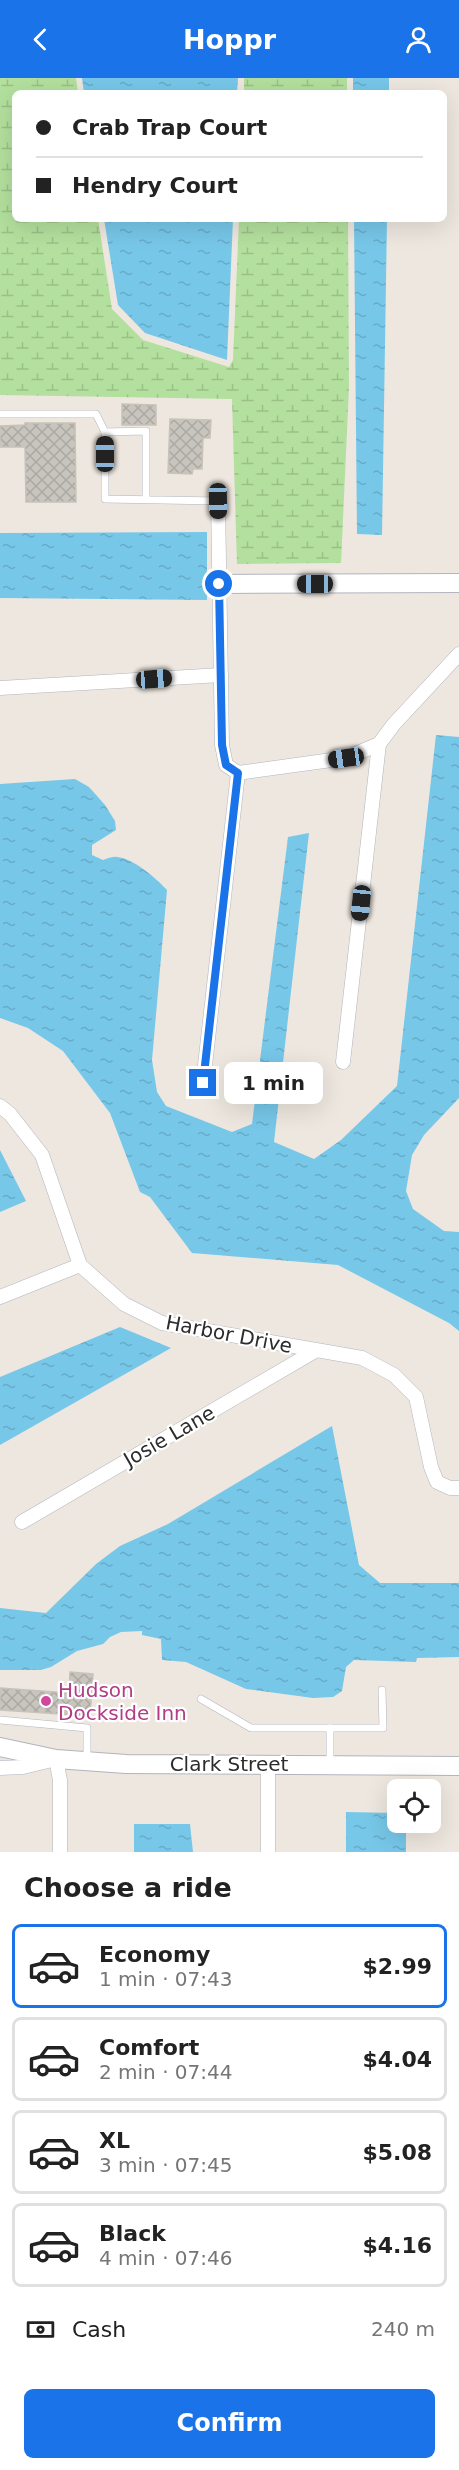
<!DOCTYPE html>
<html lang="en">
<head>
<meta charset="utf-8">
<style>
	:root { --surface:#fff; --page:#f2f2f2; --text:#222; --muted:#767676; --line:#e0e0e0; --accent:#1a73e8 }
	body { margin:0; font-family:"DejaVu Sans",sans-serif; background:var(--page); color:var(--text); height:100vh; display:flex; flex-direction:column; font-size:22px; white-space:nowrap }
	* { box-sizing:border-box; margin:0 }
	p { font-size:20px; color:var(--muted) }
	.icon { flex:none; width:33px; height:33px; fill:none; stroke:currentColor; stroke-width:2; stroke-linecap:round; stroke-linejoin:round }
	.map { position:relative; height:1774px; overflow:hidden }
	.details { display:flex; flex-direction:column; background:var(--surface); flex:1 }
	.details>* { flex:none }
	.top-card { position:absolute; left:12px; top:12px; width:435px; height:132px; border-radius:9px; box-shadow:0 6px 24px #0002; display:grid; align-content:center; height:132px; padding:0 24px; background:var(--surface) }
	.controls { position:absolute; left:387px; top:1701px; display:grid; gap:12px }
	.controls a { display:grid; place-items:center; width:54px; height:54px; border-radius:9px; background:var(--surface); box-shadow:0 6px 24px #0002; font-size:30px }
	.end { position:absolute; width:27px; height:27px; margin:-14px; border:8px solid #1a73e8; background:#fff; box-shadow:0 0 0 3px #fff }
	.from { border-radius:50% }
	.bubble { position:absolute; height:42px; border-radius:9px; background:var(--surface); box-shadow:0 6px 24px #0002; font-size:20px; font-weight:700; line-height:42px; text-align:center }
	.car { position:absolute; width:18px; height:36px; margin:-18px -9px; border-radius:8px; box-shadow:0 0 4px 2px #0007; background:linear-gradient(#222 24%,#8ab4d8 0 40%,#222 0 76%,#8ab4d8 0 86%,#222 0) }
	.top-card b { display:flex; align-items:center; gap:21px; height:57px; font-size:22px }
	.top-card b+b { border-top:2px solid var(--line) }
	.top-card i { width:15px; height:15px; background:var(--text) }
	ul { padding:0; list-style:none }
	li { display:flex; align-items:center; gap:18px; height:84px; margin:0 12px 9px; padding:0 12px; border:3px solid var(--line); border-radius:9px }
	li div { flex:1 }
	li b { display:block; font-size:22px }
	li em { font-style:normal; font-weight:700 }
	li.active { border-color:var(--accent) }
	li>.icon { width:54px; height:54px; stroke-width:1.5 }
	h2 { padding:0 24px; font-size:27px; line-height:72px }
	.pay { display:flex; align-items:center; gap:15px; height:66px; padding:0 24px; font-size:22px }
	.pay p { margin-inline-start:auto }
	.action { display:flex; gap:12px; margin-top:auto; padding:12px 24px }
	.action a { flex:1; height:69px; border-radius:9px; background:var(--accent); color:#fff; font-size:24px; font-weight:700; line-height:69px; text-align:center }
	header { display:flex; justify-content:space-between; align-items:center; height:78px; padding:0 24px; background:var(--accent); color:#fff; font-size:27px; font-weight:700 }
	.map>svg:first-child { display:block }
	.wetland { fill:url(#wetland-marsh) }
	.water { fill:url(#water-ripples) }
	.building { fill:url(#building-cross-hatch); stroke:#c8c3b8; stroke-width:1.5 }
	.lines { fill:none; stroke-linecap:round; stroke-linejoin:round }
	.lane-casing { stroke:#b2b4be; stroke-width:8 }
	.street-casing { stroke:#b2b4be; stroke-width:15 }
	.secondary-casing { stroke:#b2b4be; stroke-width:20 }
	.lane { stroke:#fff; stroke-width:7 }
	.street { stroke:#fff; stroke-width:14 }
	.secondary { stroke:#fff; stroke-width:18 }
	.route { stroke:#1a73e8; stroke-width:8 }
	.hotel-dot { fill:#d1479c; stroke:#fff; stroke-width:2 }
	.labels { text-anchor:middle; stroke-width:4.5; stroke-linejoin:round; paint-order:stroke }
	.street-label { font-size:20px; fill:#2c2c2c; stroke:#fff }
	.hotel-label { font-size:20px; fill:#b23c85; stroke:#fff; text-anchor:start }
</style>
</head>
<body>
<header><svg class="icon" aria-label="back" viewBox="0 0 24 24"><path d="M15 5l-7 7 7 7"/></svg>Hoppr<svg class="icon" aria-label="person" viewBox="0 0 24 24"><circle cx="12" cy="8" r="4"/><path d="M4 21q1-7 8-7t8 7"/></svg></header>
<div class="map">
<svg width="459" height="1774" viewBox="0 0 459 1774">
	<defs>
		<pattern id="wetland-marsh" width="20" height="14" patternUnits="userSpaceOnUse" patternTransform="scale(1.5)"><rect width="20" height="14" fill="#b3e09e"/><path d="M1 5h8M5 5V1M11 12h8M15 12V8" fill="none" stroke="#9ac088"/></pattern>
		<pattern id="water-ripples" width="26" height="14" patternUnits="userSpaceOnUse" patternTransform="scale(1.5)"><rect width="26" height="14" fill="#77c7e9"/><path d="M2 4q2-2 4 0t4 0M15 11q2-2 4 0t4 0" fill="none" stroke="#67abc8"/></pattern>
		<pattern id="building-cross-hatch" width="8" height="8" patternUnits="userSpaceOnUse" patternTransform="scale(1.5)"><rect width="8" height="8" fill="#c8c4be"/><path d="M0 0l8 8M0 8l8-8" fill="none" stroke="#aca9a3"/></pattern>
	</defs>
	<rect width="100%" height="100%" fill="#ede7df"/>
	<g class="wetland">
		<polygon points="0,0 76,0 78,15 15,15 15,141 98,141 112,231 143,262 229,289 233,282 239,141 348,141 349,309 341,485 237,486 232,321 0,317"/>
		<rect x="244" y="0" width="103" height="15"/>
	</g>
	<g class="water">
		<polygon points="82,0 238,0 237,15 84,15"/>
		<rect x="353" y="0" width="36" height="15"/>
		<polygon points="104,141 233,141 227,282 145,255 118,227"/>
		<polygon points="354,141 387,141 382,457 357,456"/>
		<polygon points="207,454 207,522 0,520 0,455"/>
		<path d="M436,657L459,659V1020L424,1057L412,1077L406,1113L413,1131L444,1153L459,1154V1253L449,1245L338,1187L192,1175L150,1119L140,1114L110,1035L63,973L28,950L0,940V706L75,701L89,709L105,727L115,743L116,752L92,767V777L103,782C107,781 112,778 117,779C133,780 156,800 167,812L152,982L157,1014L166,1028L232,1054L252,1046L288,759L309,755L274,1064L314,1081L341,1062L397,1008Z"/>
		<polygon points="0,1072 26,1123 0,1134"/>
		<polygon points="120,1249 171,1270 0,1367 0,1299"/>
		<polygon points="332,1348 359,1487 380,1505 459,1505 459,1579 417,1580 416,1584 354,1582 346,1589 342,1613 333,1619 313,1620 246,1611 186,1584 162,1582 161,1561 142,1557 142,1553 121,1554 110,1559 103,1566 77,1573 51,1589 41,1592 0,1592 0,1530 46,1535 96,1486 120,1468 168,1446"/>
		<polygon points="346,1734 397,1735 398,1744 406,1745 406,1774 346,1774"/>
		<polygon points="134,1746 190,1746 193,1774 134,1774"/>
	</g>
	<g class="building">
		<polygon points="122,326 156,327 156,347 122,347"/>
		<polygon points="170,341 211,342 210,360 203,360 202,391 193,391 192,396 168,395"/>
		<polygon points="25,345 75,345 76,424 26,424 25,369 0,369 0,348 25,347"/>
		<polygon points="70,1594 93,1596 90,1638 0,1632 0,1610 69,1615"/>
	</g>
	<g class="lines">
		<g class="lane-casing">
			<g id="lane">
				<polyline points="0,336 96,336 105,354"/>
				<polyline points="146,421 146,353 105,354 105,421 218,423"/>
				<polyline points="201,1621 251,1650 383,1650 382,1612"/>
				<polyline points="0,1642 87,1650 87,1683"/>
				<polyline points="330,1650 330,1686"/>
			</g>
		</g>
		<g class="street-casing">
			<g id="street">
				<polyline points="218,423 222,667 226,687 238,695"/>
				<polyline points="0,610 221,597"/>
				<polyline points="238,695 346,680 379,666 394,646 459,576"/>
				<polyline points="343,984 379,666"/>
				<polyline points="203,1005 238,695"/>
				<polyline points="0,1028 10,1036 42,1077 80,1187 124,1226 162,1245 362,1280 394,1297 416,1319 431,1389 437,1404 450,1410 459,1410"/>
				<polyline points="0,1219 80,1187"/>
				<polyline points="22,1444 315,1273"/>
				<polyline points="0,1690 23,1689 56,1681 60,1702 60,1774"/>
				<polyline points="268,1774 268,1686"/>
			</g>
		</g>
		<g class="secondary-casing">
			<g id="secondary">
				<polyline points="220,506 459,505"/>
				<polyline points="0,1669 56,1681 126,1686 459,1688"/>
			</g>
		</g>
		<use href="#lane" class="lane"/>
		<use href="#street" class="street"/>
		<use href="#secondary" class="secondary"/>
	</g>
	<g class="lines">
		<polyline class="route" points="203,1005 238,695 226,687 222,667 219,506"/>
	</g>
	<circle class="hotel-dot" cx="46" cy="1623" r="6"/>
	<g class="labels">
		<g class="street-label">
			<text transform="translate(229 1256) rotate(11)" y="7">Harbor Drive</text>
			<text transform="translate(169 1358) rotate(-30)" y="7">Josie Lane</text>
			<text x="229" y="1693">Clark Street</text>
		</g>
		<g class="hotel-label">
			<text x="58" y="1619">Hudson<tspan x="58" dy="23">Dockside Inn</tspan></text>
		</g>
	</g>
</svg>
<div class="controls">
<a><svg class="icon" aria-label="locate" viewBox="0 0 24 24"><circle cx="12" cy="12" r="6"/><path d="M12 2v4M12 18v4M2 12h4M18 12h4"/></svg></a>
</div>
<i class="end from" style="left:219px;top:506px"></i>
<i class="end" style="left:203px;top:1005px"></i>
<div class="bubble" style="left:224px;top:984px;width:99px">1 min</div>
<i class="car" style="left:105px;top:376px;rotate:0deg"></i>
<i class="car" style="left:218px;top:423px;rotate:179deg"></i>
<i class="car" style="left:315px;top:506px;rotate:270deg"></i>
<i class="car" style="left:154px;top:601px;rotate:86deg"></i>
<i class="car" style="left:346px;top:680px;rotate:262deg"></i>
<i class="car" style="left:361px;top:825px;rotate:186deg"></i>
<div class="top-card">
<b><i class="from"></i>Crab Trap Court</b>
<b><i></i>Hendry Court</b>
</div>
</div>
<section class="details">
<h2>Choose a ride</h2>
<ul>
<li class="active"><svg class="icon" aria-label="car" viewBox="0 0 24 24"><path d="M5 17H2v-5l4-1 3-4h7l3 4 3 1v5h-3M9 17h6M6 11h13"/><circle cx="7" cy="17" r="2"/><circle cx="17" cy="17" r="2"/></svg><div><b>Economy</b><p>1 min · 07:43</p></div><em>$2.99</em></li>
<li><svg class="icon" aria-label="car" viewBox="0 0 24 24"><path d="M5 17H2v-5l4-1 3-4h7l3 4 3 1v5h-3M9 17h6M6 11h13"/><circle cx="7" cy="17" r="2"/><circle cx="17" cy="17" r="2"/></svg><div><b>Comfort</b><p>2 min · 07:44</p></div><em>$4.04</em></li>
<li><svg class="icon" aria-label="car" viewBox="0 0 24 24"><path d="M5 17H2v-5l4-1 3-4h7l3 4 3 1v5h-3M9 17h6M6 11h13"/><circle cx="7" cy="17" r="2"/><circle cx="17" cy="17" r="2"/></svg><div><b>XL</b><p>3 min · 07:45</p></div><em>$5.08</em></li>
<li><svg class="icon" aria-label="car" viewBox="0 0 24 24"><path d="M5 17H2v-5l4-1 3-4h7l3 4 3 1v5h-3M9 17h6M6 11h13"/><circle cx="7" cy="17" r="2"/><circle cx="17" cy="17" r="2"/></svg><div><b>Black</b><p>4 min · 07:46</p></div><em>$4.16</em></li>
</ul>
<div class="pay"><svg class="icon" aria-label="cash" viewBox="0 0 24 24"><path d="M3 7h18v10H3z"/><circle cx="12" cy="12" r="2"/></svg>Cash<p>240 m</p></div>
<div class="action"><a>Confirm</a></div>
</section>
</body>
</html>
